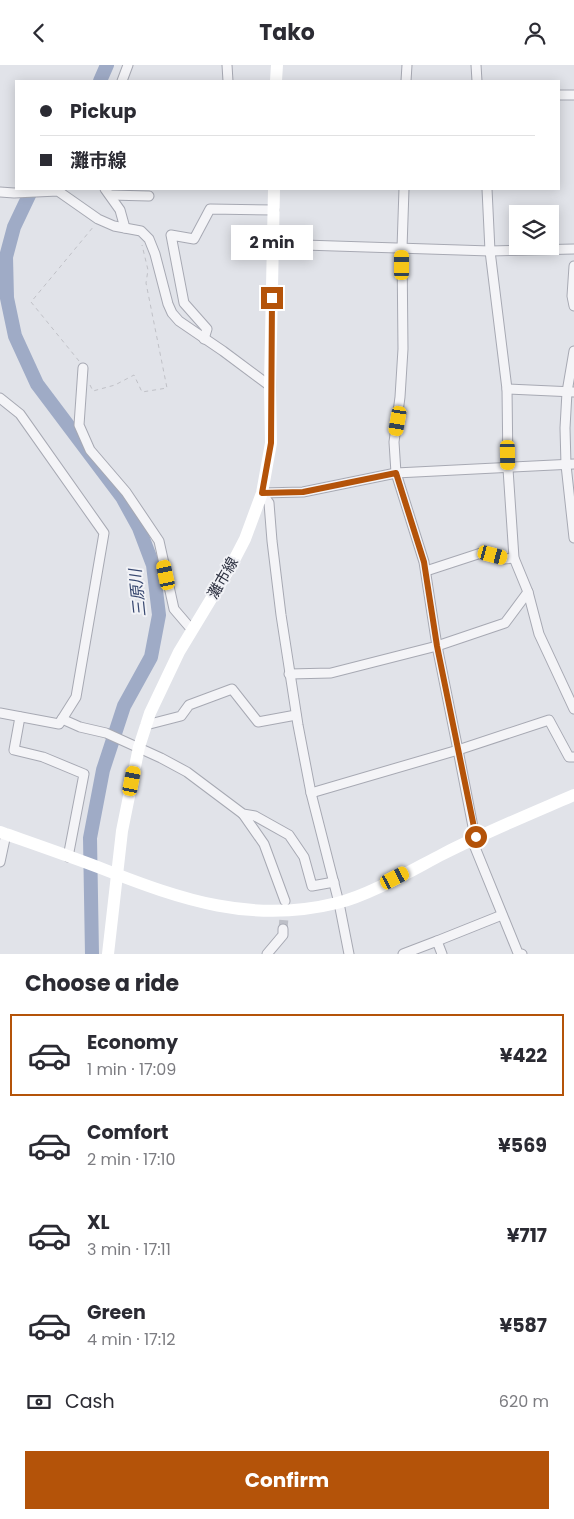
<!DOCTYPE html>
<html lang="en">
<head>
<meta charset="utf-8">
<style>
	:root { --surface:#fff; --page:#f2f2f3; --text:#2b2b33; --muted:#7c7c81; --line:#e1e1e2; --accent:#b45309 }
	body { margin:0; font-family:Poppins,"Noto Sans JP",sans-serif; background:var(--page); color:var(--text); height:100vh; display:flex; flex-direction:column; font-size:19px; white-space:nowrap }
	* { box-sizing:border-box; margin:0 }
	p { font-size:16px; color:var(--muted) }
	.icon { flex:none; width:28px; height:28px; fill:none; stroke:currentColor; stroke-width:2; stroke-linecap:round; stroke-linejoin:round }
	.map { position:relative; height:889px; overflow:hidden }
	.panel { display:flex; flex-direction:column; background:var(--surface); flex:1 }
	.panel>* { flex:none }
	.banner { position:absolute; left:15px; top:15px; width:545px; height:110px; border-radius:0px; box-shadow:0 2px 12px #0003; display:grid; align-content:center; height:110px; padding:0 25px; background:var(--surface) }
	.buttons { position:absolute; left:509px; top:140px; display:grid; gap:10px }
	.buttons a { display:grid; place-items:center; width:50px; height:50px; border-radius:0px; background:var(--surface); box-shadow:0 2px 12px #0003; font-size:25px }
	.end { position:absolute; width:22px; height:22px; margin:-11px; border:6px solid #b45309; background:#fff; box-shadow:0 0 0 2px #fff }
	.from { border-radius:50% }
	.bubble { position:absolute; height:35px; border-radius:0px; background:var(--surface); box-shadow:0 2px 12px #0003; font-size:16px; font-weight:700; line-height:35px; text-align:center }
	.car { position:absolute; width:15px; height:30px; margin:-15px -8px; border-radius:6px; box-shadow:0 0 4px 1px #0007; background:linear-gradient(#f5c518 24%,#345 0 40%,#f5c518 0 76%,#345 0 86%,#f5c518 0) }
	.banner b { display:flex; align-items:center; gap:18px; height:48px; font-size:19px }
	.banner b+b { border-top:1px solid var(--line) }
	.banner i { width:12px; height:12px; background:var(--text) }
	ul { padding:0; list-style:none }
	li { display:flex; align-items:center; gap:15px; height:82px; margin:0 10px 8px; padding:0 15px; border:2px solid transparent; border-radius:0px }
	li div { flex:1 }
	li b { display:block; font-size:19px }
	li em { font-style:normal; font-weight:700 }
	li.selected { border-color:var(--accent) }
	li>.icon { width:45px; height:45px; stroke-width:1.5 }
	h2 { padding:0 25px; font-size:22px; line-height:60px }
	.pay { display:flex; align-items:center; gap:12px; height:55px; padding:0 25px; font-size:19px }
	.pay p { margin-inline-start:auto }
	.button { display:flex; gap:10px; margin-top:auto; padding:10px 25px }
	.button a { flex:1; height:58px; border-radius:0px; background:var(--accent); color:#fff; font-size:20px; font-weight:700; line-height:58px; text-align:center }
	header { display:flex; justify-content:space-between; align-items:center; height:65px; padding:0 25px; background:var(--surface); font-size:22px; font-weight:700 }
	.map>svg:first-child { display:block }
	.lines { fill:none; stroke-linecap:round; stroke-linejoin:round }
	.river { stroke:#9fabc6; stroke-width:14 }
	.street-tunnel { stroke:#bdbfc7; stroke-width:9; stroke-dasharray:9 4.5; stroke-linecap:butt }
	.street-casing { stroke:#a7a9b3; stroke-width:11 }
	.path { stroke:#c0c1c7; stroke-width:1; stroke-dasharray:4 4; stroke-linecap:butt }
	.street { stroke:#f4f4f7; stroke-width:9 }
	.secondary { stroke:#fff; stroke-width:12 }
	.route { stroke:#b45309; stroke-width:6 }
	.labels { text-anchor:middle; stroke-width:4; stroke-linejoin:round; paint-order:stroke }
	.street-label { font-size:15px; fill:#2b2f3f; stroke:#f1f2f6 }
	.water-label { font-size:16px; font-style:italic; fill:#384870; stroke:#f1f2f6 }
</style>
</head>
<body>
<header><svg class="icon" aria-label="back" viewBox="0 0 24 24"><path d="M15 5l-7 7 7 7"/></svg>Tako<svg class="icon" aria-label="person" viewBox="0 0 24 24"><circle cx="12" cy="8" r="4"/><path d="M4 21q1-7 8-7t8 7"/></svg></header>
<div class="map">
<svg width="574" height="889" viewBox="0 0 574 889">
	<rect width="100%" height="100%" fill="#e1e3e9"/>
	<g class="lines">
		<g class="river">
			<polyline points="100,16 107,0"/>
			<polyline points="32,124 14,162 6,192 7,233 15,271 37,319 122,432 139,463 153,500 159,550 151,592 124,641 103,705 90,773 92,889"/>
		</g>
		<polyline class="street-tunnel" points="283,864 285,841"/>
		<g class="street-casing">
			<g id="street">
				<polyline points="227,0 228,16"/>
				<polyline points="476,0 477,16"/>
				<polyline points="122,16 128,0"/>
				<polyline points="406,16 407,0"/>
				<polyline points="559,30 574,30"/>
				<polyline points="105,124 120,145 125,163"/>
				<polyline points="487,124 490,186 507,324 508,404 514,493 528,527 539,569 574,644"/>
				<polyline points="0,127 14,128 58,126 98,154 114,161 141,166 149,174 155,189 168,239 172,248 179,256 223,286 270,321"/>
				<polyline points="110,130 149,131"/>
				<polyline points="273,179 490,186 574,184"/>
				<polyline points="574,201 572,231 574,241"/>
				<polyline points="204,274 207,264 184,238 171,170 194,174 210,144 274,145"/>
				<polyline points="574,286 567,327 565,363 566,400 574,473"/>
				<polyline points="83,303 79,360 90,385 126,427 159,476 174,544 192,565"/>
				<polyline points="507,324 574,327"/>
				<polyline points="0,333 20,349 104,468 76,632 59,659 0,648"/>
				<polyline points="262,428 269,438 272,476 281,550 298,660 311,728 339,838 349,889"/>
				<polyline points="262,428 303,427 396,408 574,399"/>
				<polyline points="426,506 481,488 504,494 514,493"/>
				<polyline points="289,609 331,608 437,581 424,497 396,408 394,377 400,332 403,284 402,183 404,124"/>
				<polyline points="20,652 14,685 43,692 84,709 68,792"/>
				<polyline points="62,654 80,662 106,668 161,693 187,707 243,749 255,751 289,770 304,792 312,821 334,817"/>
				<polyline points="146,660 181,651 189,640 232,624 258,657 296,650"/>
				<polyline points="311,728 458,685 437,581 505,558 528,527"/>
				<polyline points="243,749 264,779 285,836"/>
				<polyline points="475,772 458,685 549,655 569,692 574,692"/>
				<polyline points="472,775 518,888 522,889"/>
				<polyline points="0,797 6,769"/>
				<polyline points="437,876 502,850"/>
				<polyline points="267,889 283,870 283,864"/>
				<polyline points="403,889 437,876 442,889"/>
			</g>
		</g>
		<g class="path">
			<polyline points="79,296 31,237 94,161"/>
			<polyline points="90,320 93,326 115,320 134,310 142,327 167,323 146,218 148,205 142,180"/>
		</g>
		<use href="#street" class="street"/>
		<g class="secondary">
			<polyline points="276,16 277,0"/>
			<path d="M0,767C34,779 69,791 103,804C182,835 252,859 337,838C370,830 412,805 443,789C486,767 530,749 574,730"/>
			<polyline points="108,889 122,766 139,682 150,648 179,587 231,501 245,474 262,428 271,378 270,321 274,124"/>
		</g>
	</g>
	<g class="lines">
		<polyline class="route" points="272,233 271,378 262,428 303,427 396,408 424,497 437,581 476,772"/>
	</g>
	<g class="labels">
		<g class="street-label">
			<text transform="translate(223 513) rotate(-60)" y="5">灘市線</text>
		</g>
		<g class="water-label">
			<text transform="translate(137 528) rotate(-96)" y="6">三原川</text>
		</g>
	</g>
</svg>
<div class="buttons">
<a><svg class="icon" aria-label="layers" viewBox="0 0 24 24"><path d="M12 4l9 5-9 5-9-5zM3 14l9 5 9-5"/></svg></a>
</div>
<i class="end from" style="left:476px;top:772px"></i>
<i class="end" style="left:272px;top:233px"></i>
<div class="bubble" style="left:231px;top:160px;width:82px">2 min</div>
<i class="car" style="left:402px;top:200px;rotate:0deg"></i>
<i class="car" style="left:398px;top:356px;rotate:190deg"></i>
<i class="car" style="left:508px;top:390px;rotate:179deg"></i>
<i class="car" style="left:493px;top:490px;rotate:105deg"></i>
<i class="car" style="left:166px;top:510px;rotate:348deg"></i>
<i class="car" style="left:132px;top:716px;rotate:11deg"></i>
<i class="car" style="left:395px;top:813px;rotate:63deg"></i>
<div class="banner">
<b><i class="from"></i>Pickup</b>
<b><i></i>灘市線</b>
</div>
</div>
<section class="panel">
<h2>Choose a ride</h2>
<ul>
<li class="selected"><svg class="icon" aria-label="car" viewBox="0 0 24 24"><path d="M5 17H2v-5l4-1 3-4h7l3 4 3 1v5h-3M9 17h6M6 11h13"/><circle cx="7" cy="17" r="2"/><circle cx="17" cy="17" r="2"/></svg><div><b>Economy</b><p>1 min · 17:09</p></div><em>¥422</em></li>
<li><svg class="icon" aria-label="car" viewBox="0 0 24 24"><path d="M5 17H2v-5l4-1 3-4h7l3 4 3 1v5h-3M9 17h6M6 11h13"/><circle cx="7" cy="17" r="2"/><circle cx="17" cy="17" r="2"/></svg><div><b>Comfort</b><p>2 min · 17:10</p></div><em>¥569</em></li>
<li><svg class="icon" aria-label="car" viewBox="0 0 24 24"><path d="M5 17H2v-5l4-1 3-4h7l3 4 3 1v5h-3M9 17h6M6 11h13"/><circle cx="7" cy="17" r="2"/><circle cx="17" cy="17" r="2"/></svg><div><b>XL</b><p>3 min · 17:11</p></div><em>¥717</em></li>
<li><svg class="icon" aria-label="car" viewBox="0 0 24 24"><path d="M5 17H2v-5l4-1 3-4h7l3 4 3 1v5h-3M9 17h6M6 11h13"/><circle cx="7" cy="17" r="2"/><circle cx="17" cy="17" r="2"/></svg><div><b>Green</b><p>4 min · 17:12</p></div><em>¥587</em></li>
</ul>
<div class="pay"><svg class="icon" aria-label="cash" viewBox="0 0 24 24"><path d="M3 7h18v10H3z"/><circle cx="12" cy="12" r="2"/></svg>Cash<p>620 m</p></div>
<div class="button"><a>Confirm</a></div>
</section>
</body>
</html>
